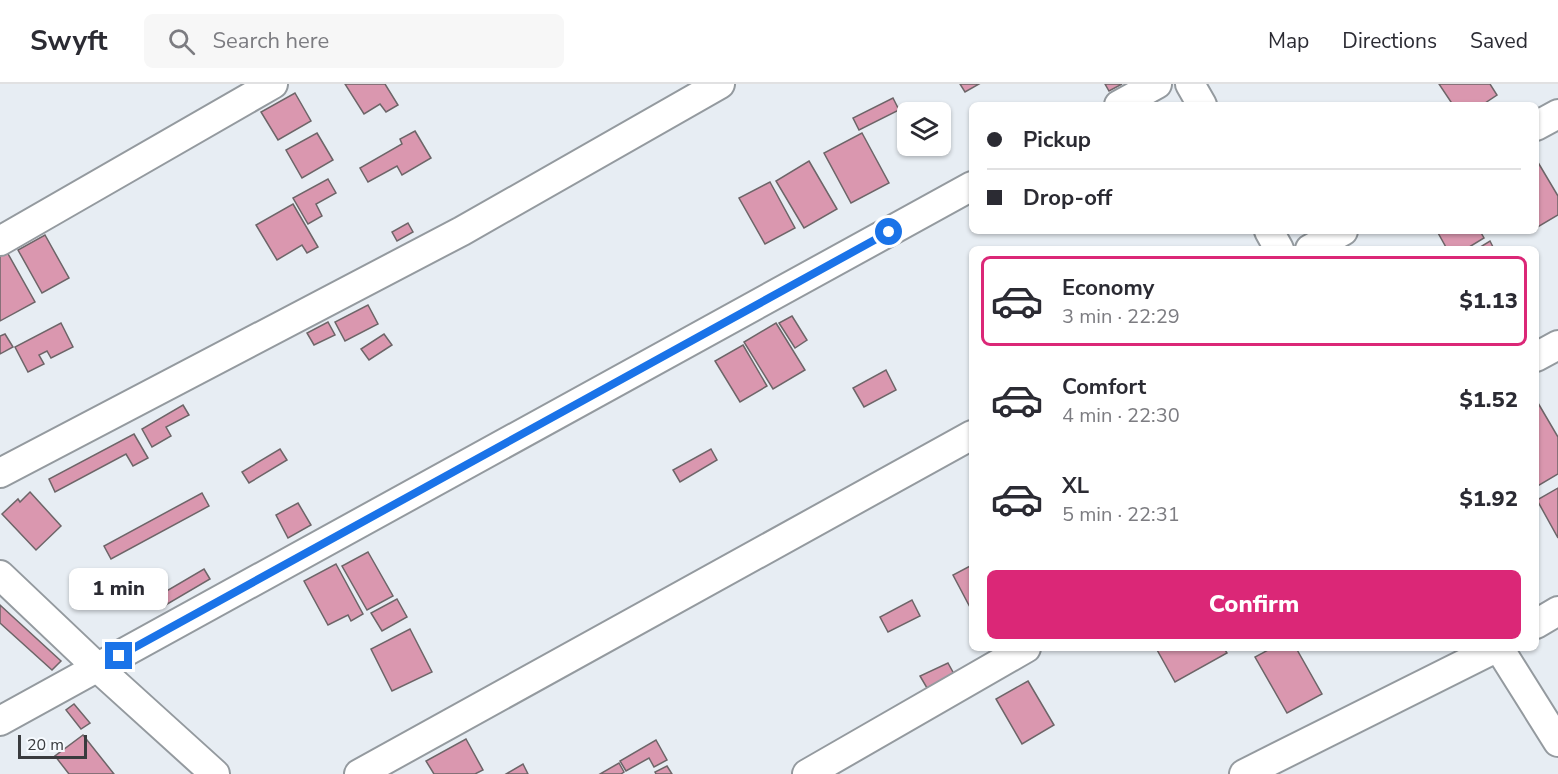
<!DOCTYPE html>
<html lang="en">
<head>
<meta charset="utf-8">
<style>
	:root { --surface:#fff; --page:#f7f7f7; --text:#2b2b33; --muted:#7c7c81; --line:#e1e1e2; --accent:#db2777 }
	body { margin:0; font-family:"Nunito Sans",sans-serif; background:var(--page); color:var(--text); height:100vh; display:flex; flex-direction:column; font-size:22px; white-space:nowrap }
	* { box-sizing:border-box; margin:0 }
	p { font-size:20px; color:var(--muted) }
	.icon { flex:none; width:33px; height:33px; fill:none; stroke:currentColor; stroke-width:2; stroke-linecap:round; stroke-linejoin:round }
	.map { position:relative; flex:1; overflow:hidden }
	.details { position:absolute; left:969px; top:162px; width:570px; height:405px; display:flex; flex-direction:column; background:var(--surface); border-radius:9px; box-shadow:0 2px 4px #0004 }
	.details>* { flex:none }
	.guide { position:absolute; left:969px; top:18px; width:570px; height:132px; border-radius:9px; box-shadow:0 2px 4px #0004; display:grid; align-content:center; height:132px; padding:0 18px; background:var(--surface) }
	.buttons { position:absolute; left:897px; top:18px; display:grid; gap:12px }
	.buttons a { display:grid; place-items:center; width:54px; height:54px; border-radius:9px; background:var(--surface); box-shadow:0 2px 4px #0004; font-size:30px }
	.scale { position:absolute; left:18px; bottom:15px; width:69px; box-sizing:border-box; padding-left:6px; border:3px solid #393b3e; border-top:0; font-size:16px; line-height:21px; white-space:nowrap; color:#393b3e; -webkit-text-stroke:4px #f6fafe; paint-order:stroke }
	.end { position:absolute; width:27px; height:27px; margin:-14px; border:8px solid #1a73e8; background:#fff; box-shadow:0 0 0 3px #fff }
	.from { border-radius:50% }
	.bubble { position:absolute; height:42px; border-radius:9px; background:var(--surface); box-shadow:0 2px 4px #0004; font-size:20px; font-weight:800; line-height:42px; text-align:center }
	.guide b { display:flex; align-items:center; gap:21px; height:57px; font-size:22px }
	.guide b+b { border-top:2px solid var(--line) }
	.guide i { width:15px; height:15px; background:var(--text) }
	ul { padding:10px 0 0; list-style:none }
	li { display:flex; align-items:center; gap:18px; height:90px; margin:0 12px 9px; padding:0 6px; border:3px solid transparent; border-radius:9px }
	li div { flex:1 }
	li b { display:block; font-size:22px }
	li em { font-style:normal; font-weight:800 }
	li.selected { border-color:var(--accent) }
	li>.icon { width:54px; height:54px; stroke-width:1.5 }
	.cta { display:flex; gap:12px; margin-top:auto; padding:12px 18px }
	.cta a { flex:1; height:69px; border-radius:9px; background:var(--accent); color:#fff; font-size:24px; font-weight:800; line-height:69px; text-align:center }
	header { display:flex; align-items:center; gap:36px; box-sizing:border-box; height:84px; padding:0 30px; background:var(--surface); border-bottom:2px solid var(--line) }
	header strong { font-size:28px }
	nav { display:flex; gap:33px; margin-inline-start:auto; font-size:21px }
	.search { width:420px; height:54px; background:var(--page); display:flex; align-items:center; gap:15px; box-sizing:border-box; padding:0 21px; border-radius:9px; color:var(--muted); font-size:22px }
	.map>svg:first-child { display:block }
	.building { fill:#da97af; stroke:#6d6568; stroke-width:1.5 }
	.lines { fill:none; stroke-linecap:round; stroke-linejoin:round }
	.minor-casing { stroke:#949a9f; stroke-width:32 }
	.minor { stroke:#fff; stroke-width:28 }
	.route { stroke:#1a73e8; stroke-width:8 }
</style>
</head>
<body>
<header>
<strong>Swyft</strong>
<div class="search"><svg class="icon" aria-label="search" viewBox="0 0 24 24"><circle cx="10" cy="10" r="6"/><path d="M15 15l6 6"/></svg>Search here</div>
<nav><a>Map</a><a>Directions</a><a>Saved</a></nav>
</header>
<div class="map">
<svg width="1558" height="690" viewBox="0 0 1558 690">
	<rect width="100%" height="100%" fill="#e7edf3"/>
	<g class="building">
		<polygon points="345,0 385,0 398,21 386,28 380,20 364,30"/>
		<polygon points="960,0 979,0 965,8"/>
		<polygon points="1105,0 1122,0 1109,7"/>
		<polygon points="1439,0 1490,0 1497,11 1482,21 1453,21"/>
		<polygon points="295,9 311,37 278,56 261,28"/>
		<polygon points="893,14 899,26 859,46 853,34"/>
		<polygon points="415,47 431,74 402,91 397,82 368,98 360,84 402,60 400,55"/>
		<polygon points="317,49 333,76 302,94 286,66"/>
		<polygon points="862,49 889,99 851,119 824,69"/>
		<polygon points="1536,75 1558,112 1558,131 1536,144"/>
		<polygon points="809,77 837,125 804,144 776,97"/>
		<polygon points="328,95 336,109 316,120 322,132 308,140 293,114"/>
		<polygon points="770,98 795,144 765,160 739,114"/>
		<polygon points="293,120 318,163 307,169 302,161 277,176 256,141"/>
		<polygon points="408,139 413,148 397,157 392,148"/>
		<polygon points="1437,147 1480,147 1484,154 1466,165 1447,165"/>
		<polygon points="45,151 69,194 42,209 18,166"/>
		<polygon points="1490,157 1494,165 1477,165"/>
		<polygon points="7,168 35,218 0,237 0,172"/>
		<polygon points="368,221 378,240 345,257 335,238"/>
		<polygon points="792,232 807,256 795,264 779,239"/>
		<polygon points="328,238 335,251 314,261 307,249"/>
		<polygon points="61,239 73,263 51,274 47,267 39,271 44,280 28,288 15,263"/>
		<polygon points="776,239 805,286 773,305 744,258"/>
		<polygon points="5,250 13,263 0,270 0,252"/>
		<polygon points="384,250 392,261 369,276 361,265"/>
		<polygon points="743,261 767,302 740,318 715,277"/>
		<polygon points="886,286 896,306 864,323 853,304"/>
		<polygon points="1538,319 1558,353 1558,390 1536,403 1536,320"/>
		<polygon points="183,321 189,331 166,343 171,352 152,363 142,345"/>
		<polygon points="134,350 148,374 133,382 126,370 55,408 49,395"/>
		<polygon points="280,365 287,376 249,399 242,388"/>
		<polygon points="711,365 717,376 680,398 673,386"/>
		<polygon points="1558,404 1558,454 1537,416"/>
		<polygon points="30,408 61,442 36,466 2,430 18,415 20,418"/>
		<polygon points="202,409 209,422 111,475 104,462"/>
		<polygon points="298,419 311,441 288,454 276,431"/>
		<polygon points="368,468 393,512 367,526 342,482"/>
		<polygon points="336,480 363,530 351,537 348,531 328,541 304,497"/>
		<polygon points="972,481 972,527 953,491"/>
		<polygon points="204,485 210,495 164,522 158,512"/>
		<polygon points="397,515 407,533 382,547 371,529"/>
		<polygon points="912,516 920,532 888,548 880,533"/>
		<polygon points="0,521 61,577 52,586 0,539"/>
		<polygon points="410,545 432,588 392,607 371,565"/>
		<polygon points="1156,564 1224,564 1227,569 1175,598"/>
		<polygon points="1272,564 1296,564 1322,610 1287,629 1255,573"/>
		<polygon points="948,579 954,590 927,604 920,592"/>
		<polygon points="1028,597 1054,641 1022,660 996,615"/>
		<polygon points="74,620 90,639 81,645 66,626"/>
		<polygon points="83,651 114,690 69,690 55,672"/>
		<polygon points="466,655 483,686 475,690 434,690 426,677"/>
		<polygon points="656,656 667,676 654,683 649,674 626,687 620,677"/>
		<polygon points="619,679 624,688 621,690 600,690"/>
		<polygon points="523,680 528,690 506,690"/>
		<polygon points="667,682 672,690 656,690 655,688"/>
	</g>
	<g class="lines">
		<g class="minor-casing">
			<g id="minor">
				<polyline points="1190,0 1202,21"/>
				<polyline points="1119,21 1157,0"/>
				<polyline points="1536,42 1558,30"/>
				<polyline points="1269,147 1279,165"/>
				<polyline points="0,157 273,0"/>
				<polyline points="1310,165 1343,147"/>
				<polyline points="1536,273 1558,261"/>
				<polyline points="0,389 462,147 720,0"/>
				<polyline points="0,491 98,584 215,690"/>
				<polyline points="1536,540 1558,527"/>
				<polyline points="1499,564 1558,658"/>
				<polyline points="0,637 972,102"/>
				<polyline points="359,690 972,351"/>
				<polyline points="807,690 1026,564"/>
				<polyline points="1244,690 1496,564"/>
			</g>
		</g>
		<use href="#minor" class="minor"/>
	</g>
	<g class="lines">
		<polyline class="route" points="119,572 889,148"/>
	</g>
</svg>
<div class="buttons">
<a><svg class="icon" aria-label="layers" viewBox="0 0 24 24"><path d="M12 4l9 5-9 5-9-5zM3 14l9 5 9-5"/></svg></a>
</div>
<div class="scale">20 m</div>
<i class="end from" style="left:889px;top:148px"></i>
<i class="end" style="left:119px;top:572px"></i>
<div class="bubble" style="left:69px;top:484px;width:99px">1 min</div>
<div class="guide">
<b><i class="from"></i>Pickup</b>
<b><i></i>Drop-off</b>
</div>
<section class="details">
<ul>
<li class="selected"><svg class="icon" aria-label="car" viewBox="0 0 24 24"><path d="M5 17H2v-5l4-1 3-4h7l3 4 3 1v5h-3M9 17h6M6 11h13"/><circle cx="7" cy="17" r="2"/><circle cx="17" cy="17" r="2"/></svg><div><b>Economy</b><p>3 min · 22:29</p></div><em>$1.13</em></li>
<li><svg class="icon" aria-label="car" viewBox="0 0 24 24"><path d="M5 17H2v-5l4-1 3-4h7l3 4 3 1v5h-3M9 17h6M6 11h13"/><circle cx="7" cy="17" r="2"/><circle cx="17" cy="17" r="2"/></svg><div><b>Comfort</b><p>4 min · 22:30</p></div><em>$1.52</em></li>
<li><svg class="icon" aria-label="car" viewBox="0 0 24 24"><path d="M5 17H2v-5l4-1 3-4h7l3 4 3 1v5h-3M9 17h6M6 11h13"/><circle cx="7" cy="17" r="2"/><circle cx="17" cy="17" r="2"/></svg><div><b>XL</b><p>5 min · 22:31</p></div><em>$1.92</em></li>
</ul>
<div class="cta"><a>Confirm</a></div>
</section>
</div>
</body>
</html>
